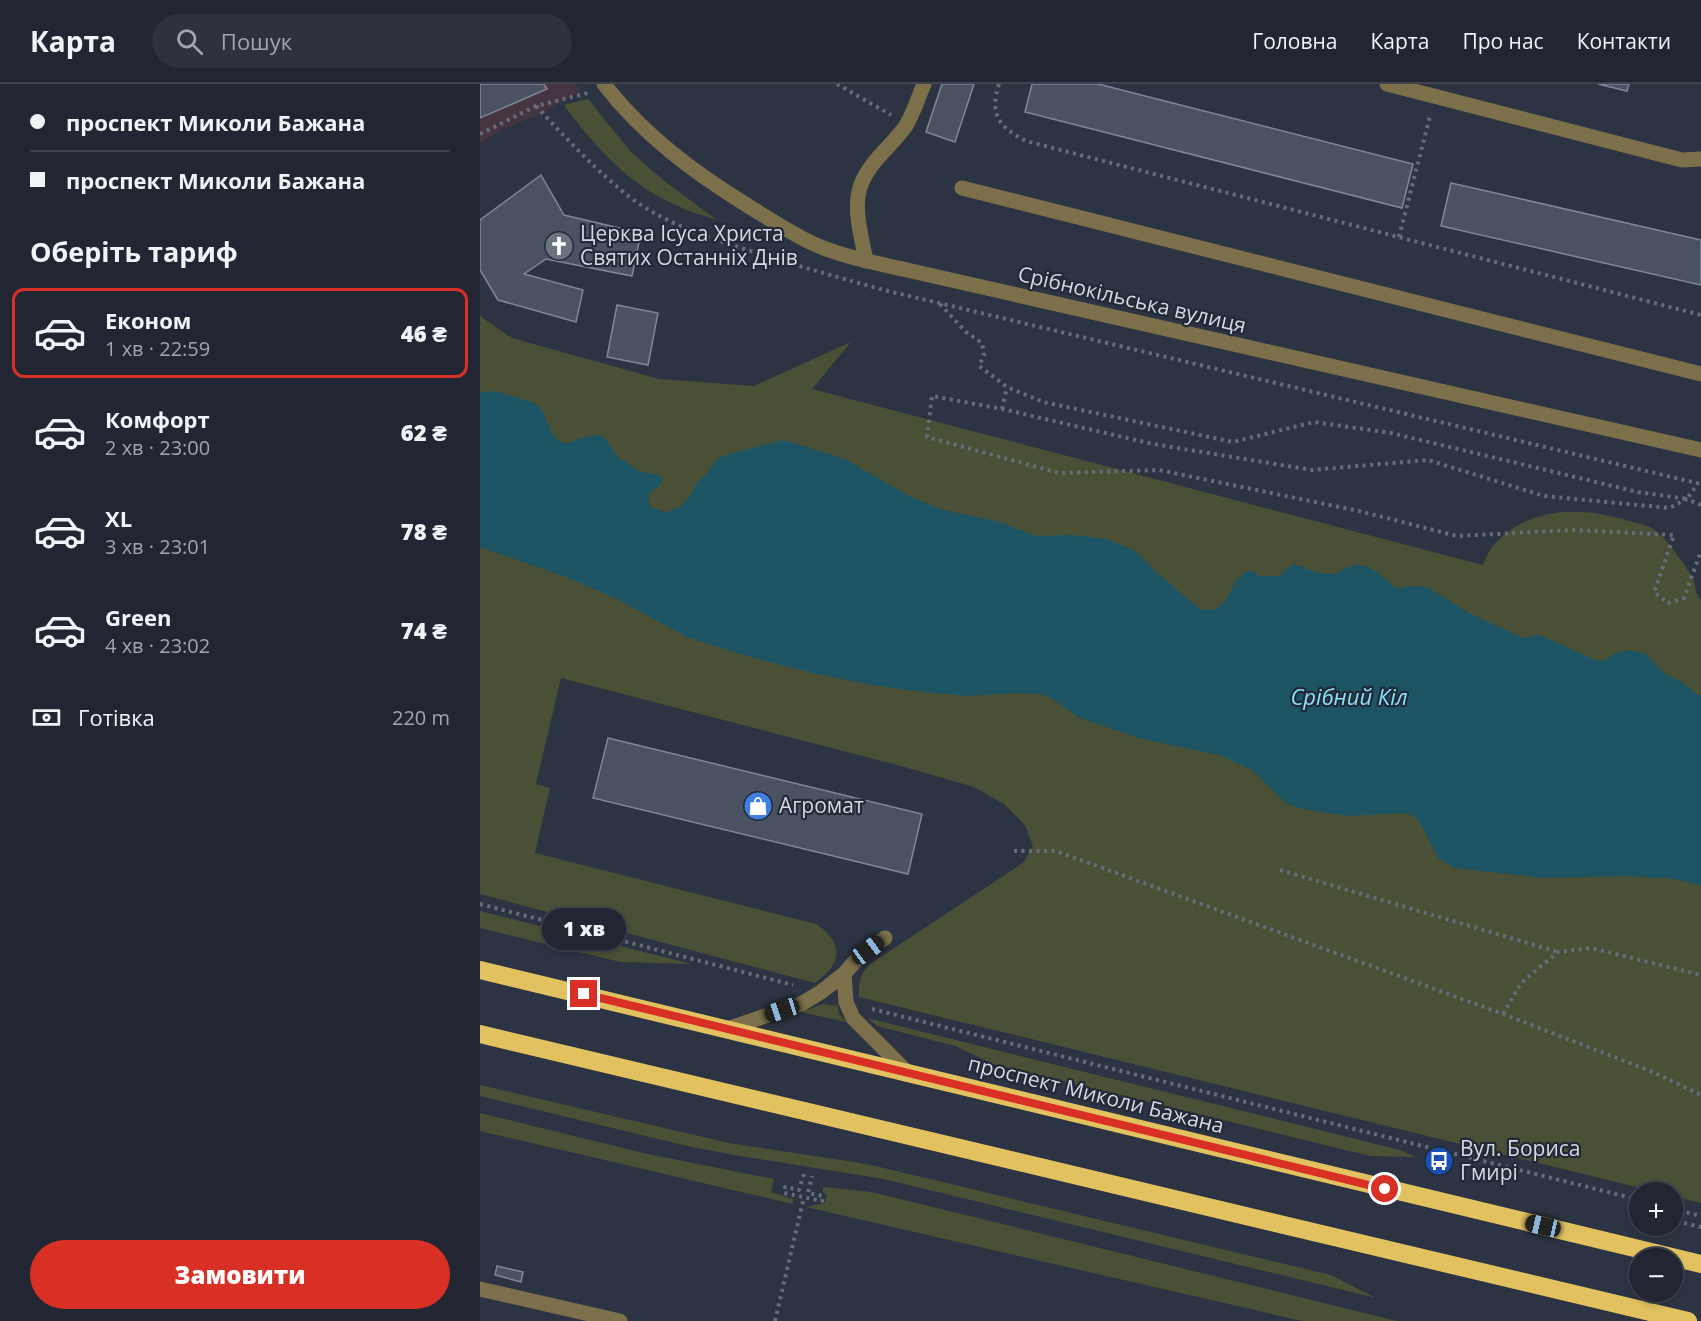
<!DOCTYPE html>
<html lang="uk">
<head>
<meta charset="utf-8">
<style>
	:root { --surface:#212632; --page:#2d323e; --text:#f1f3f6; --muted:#a2a5ac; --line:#3e434d; --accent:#d93025 }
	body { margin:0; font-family:"Open Sans",sans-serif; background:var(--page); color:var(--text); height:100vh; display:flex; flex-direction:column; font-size:22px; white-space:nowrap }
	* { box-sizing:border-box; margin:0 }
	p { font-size:20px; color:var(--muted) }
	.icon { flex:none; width:33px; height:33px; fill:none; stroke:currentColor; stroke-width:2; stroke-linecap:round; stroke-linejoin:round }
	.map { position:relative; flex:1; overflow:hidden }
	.drawer { display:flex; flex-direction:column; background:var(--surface); width:480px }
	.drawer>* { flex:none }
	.guide { display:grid; align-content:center; height:132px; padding:0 30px; background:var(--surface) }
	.controls { position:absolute; left:1149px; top:1098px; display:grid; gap:12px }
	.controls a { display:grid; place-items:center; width:54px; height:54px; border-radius:50%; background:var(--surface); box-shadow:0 3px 9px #0003,0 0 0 2px var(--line); font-size:30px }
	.end { position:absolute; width:27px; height:27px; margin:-14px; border:8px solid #d93025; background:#fff; box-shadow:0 0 0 3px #fff }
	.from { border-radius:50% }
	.bubble { position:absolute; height:42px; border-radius:21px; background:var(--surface); box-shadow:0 3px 9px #0003,0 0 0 2px var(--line); font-size:20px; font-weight:800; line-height:42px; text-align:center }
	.car { position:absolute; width:18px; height:36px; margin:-18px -9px; border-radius:8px; box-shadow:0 0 4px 2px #0007; background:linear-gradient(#222 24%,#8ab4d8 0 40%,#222 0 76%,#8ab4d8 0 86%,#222 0) }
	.guide b { display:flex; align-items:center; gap:21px; height:57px; font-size:22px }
	.guide b+b { border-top:2px solid var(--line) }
	.guide i { width:15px; height:15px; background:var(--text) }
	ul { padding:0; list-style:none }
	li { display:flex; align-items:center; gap:18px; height:90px; margin:0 12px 9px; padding:0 18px; border:3px solid transparent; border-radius:12px }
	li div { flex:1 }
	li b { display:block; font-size:22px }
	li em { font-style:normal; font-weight:800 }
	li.current { border-color:var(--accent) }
	li>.icon { width:54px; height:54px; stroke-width:1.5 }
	h2 { padding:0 30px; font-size:27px; line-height:72px }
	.pay { display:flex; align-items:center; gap:15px; height:66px; padding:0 30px; font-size:22px }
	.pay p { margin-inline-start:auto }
	.primary-button { display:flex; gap:12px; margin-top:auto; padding:12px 30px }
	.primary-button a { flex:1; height:69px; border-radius:36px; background:var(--accent); color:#fff; font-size:24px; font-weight:800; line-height:69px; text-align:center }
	header { display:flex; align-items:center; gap:36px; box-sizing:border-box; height:84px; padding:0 30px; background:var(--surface); border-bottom:2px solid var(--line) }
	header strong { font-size:28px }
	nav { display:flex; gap:33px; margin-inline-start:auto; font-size:21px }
	.search { width:420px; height:54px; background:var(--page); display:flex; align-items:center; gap:15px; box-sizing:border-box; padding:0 21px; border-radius:33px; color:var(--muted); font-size:22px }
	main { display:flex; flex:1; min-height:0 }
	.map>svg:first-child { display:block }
	.commercial { fill:#443541 }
	.green { fill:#4a5035 }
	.water { fill:#1c5464 }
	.building { fill:#4a5262; stroke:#7e8799; stroke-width:1.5 }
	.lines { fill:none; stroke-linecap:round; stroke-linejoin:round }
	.path { stroke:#666d7a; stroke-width:4; stroke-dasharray:3 4.5; stroke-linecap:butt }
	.minor { stroke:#7c704b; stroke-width:15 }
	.highway { stroke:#e2c260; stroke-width:18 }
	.route { stroke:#d93025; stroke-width:8 }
	.labels { text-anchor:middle; stroke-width:4.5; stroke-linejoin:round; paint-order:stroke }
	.poi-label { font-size:21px; fill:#d4d9e3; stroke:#222937; text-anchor:start }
	.street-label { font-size:21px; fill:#d4d9e3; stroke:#222937 }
	.water-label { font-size:22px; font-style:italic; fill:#88e1fb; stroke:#222937 }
</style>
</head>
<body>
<header>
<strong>Карта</strong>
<div class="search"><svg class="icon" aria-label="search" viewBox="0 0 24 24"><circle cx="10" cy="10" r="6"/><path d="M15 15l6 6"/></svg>Пошук</div>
<nav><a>Головна</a><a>Карта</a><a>Про нас</a><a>Контакти</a></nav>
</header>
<main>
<section class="drawer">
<div class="guide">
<b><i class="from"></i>проспект Миколи Бажана</b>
<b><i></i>проспект Миколи Бажана</b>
</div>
<h2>Оберіть тариф</h2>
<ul>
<li class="current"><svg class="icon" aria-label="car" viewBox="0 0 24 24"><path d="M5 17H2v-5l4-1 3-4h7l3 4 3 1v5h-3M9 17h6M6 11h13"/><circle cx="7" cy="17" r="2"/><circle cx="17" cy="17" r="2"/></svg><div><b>Економ</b><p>1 хв · 22:59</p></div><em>46 ₴</em></li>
<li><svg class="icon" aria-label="car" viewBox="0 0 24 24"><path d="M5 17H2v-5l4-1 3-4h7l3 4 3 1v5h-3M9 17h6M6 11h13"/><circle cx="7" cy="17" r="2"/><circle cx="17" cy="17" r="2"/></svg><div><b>Комфорт</b><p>2 хв · 23:00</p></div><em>62 ₴</em></li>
<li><svg class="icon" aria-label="car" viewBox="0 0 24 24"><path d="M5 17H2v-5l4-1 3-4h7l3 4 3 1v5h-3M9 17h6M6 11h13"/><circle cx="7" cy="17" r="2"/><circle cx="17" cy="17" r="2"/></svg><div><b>XL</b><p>3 хв · 23:01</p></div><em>78 ₴</em></li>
<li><svg class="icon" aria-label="car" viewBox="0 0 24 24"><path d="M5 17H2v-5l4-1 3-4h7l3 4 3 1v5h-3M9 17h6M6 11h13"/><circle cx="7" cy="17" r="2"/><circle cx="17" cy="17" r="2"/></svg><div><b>Green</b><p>4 хв · 23:02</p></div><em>74 ₴</em></li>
</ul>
<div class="pay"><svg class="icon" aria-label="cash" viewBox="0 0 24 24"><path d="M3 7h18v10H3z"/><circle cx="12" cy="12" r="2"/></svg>Готівка<p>220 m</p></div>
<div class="primary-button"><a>Замовити</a></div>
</section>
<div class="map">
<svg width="1221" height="1237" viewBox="0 0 1221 1237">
	<rect width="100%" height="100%" fill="#2c3342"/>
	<polygon class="commercial" points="0,0 96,0 100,7 60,31 22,45 0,60"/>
	<g class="green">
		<path d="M108,15L150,67L183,96L237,136C224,132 210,128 198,122C151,103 113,61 84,21Z"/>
		<path d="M0,232L32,254L179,295L274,302L371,258L332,305L1003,481C1006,474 1009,466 1014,461C1045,424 1099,422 1142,435C1152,438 1165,440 1173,445C1183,450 1209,485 1213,495C1216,503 1215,510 1221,516V1119L1193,1112L1192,1108H1177L379,913C378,899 380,890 390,880L543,779L553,762L545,741L524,720L494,703L421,682L81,594L56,700L70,704L55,769L336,840C364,859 363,879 335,899L0,810Z"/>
		<polygon points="0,827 212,880 140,878 0,844"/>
		<polygon points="343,920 358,922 359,930 366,938 321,928"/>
		<polygon points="387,934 920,1066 936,1073 890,1072 513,980 475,962 397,942"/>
		<polygon points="0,1001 249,1059 387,1080 851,1191 896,1214 404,1095 254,1071 207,1062 0,1012"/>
		<polygon points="0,1029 163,1069 294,1095 291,1108 313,1115 313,1120 0,1047"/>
		<polygon points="343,1103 391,1108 449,1122 917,1237 822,1237 326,1123 345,1119 347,1112 343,1108"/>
	</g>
	<path class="water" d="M14,307C21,309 55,318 58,321C69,332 67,353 84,359C92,361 106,347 124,353L139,375L144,376L157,386L181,392L183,395C180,403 176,404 170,409L168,417L172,424L186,428L200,423L210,412L217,399L227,389L235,377L245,371L304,356L365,375L431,413L464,426L517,437L556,452L592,451L626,455L656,467L676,488L720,525L734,526L744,519L756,497L765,488L773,487L780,492H800L806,485L814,480C825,484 838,490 850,490C859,491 864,484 871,482C887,477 905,494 916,504L940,502L951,505L987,528L1043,554L1060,551L1115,576L1123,577L1136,569L1147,566L1165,569L1184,589L1205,600L1218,611H1221V801L1195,795L1147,792L1063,794L975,784L958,774L939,737L931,731L920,729L869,732L827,726L807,720L772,686L739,671L658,654L600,634L571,614L560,610L537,609L486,612L443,608L391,601L328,588L263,571L207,553L137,515L88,494L0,463V309Z"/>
	<g class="building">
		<polygon points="0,0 64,0 67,5 0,34"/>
		<polygon points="462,0 494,0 475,58 446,48"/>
		<polygon points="552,0 618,0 933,80 922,124 545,28"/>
		<polygon points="1118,0 1149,0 1147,7"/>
		<polygon points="61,91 84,131 161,149 152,192 66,175 44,190 103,206 96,238 18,216 0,186 0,136"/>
		<polygon points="971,99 1221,156 1221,201 961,142"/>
		<polygon points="137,221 178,229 168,281 127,273"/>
		<polygon points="128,654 442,730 428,790 113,714"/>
		<polygon points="17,1182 43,1188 41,1198 15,1191"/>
	</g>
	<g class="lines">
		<g class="path">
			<polyline points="357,0 411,31"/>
			<path d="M519,0C509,31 519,43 546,57L1221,231"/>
			<path d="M56,22C86,54 116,87 151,114C185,139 224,152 264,165C310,180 357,193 404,206L1221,400"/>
			<polyline points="0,50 56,22 108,9"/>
			<polyline points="919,153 950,32"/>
			<polyline points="460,220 486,248 502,259 504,271 499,282 527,303 563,318 753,358 834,338 911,349 1158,408 1207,415 1218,399"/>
			<polyline points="522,325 527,303"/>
			<polyline points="1221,421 1207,415 1189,424 1064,412 948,376 832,386 673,360 522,325 452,312 447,353 579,389 679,386 879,427 977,452 1094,446 1194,451 1174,508 1188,519 1204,514 1221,467"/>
			<polyline points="534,767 576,767 1023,930 1173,988 1221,1011"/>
			<polyline points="800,786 1078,868"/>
			<polyline points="0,820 313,901"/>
			<polyline points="392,925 1160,1116"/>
			<polyline points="1023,930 1041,899 1078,868 1111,864 1221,891"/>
			<polyline points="324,1090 319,1106 305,1103 304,1109 342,1117 343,1112 328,1109 332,1092"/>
			<polyline points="1192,1125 1221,1132"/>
			<polyline points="1204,1139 1221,1143"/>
			<polyline points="295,1237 324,1113"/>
		</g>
		<g class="minor">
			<path d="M124,0C163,51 216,90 270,123C291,136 312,150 334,160C363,173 396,179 427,186L1221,366"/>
			<polyline points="907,0 1202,76 1221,75"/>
			<polyline points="482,104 1221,290"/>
			<path d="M386,177C382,154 374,130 379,107C385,81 410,64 425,43C433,31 438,14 444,0"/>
			<polyline points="364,890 366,918 373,934 427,988"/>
			<polyline points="247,945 321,920 341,908 364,890 378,874 405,854"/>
			<polyline points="0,1205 140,1237"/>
		</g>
		<g class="highway">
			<polyline points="0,886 1221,1180"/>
			<polyline points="0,950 1208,1237"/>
		</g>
	</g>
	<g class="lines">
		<polyline class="route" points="104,910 905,1105"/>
	</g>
	<defs>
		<g id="church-disc" transform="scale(1.5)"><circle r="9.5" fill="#6b7280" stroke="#222937"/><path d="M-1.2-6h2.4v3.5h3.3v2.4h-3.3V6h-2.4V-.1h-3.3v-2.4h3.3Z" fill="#fff"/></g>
		<g id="shop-disc" transform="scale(1.5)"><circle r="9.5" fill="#3f7fe0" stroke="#222937"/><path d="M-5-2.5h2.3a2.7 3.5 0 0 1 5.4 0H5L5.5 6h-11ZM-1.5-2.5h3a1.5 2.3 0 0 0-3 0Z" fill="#fff"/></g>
		<g id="bus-disc" transform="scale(1.5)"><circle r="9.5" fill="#1a4fb4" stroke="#222937"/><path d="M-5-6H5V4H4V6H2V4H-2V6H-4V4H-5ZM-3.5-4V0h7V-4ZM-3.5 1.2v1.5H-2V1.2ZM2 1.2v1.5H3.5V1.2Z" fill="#fff"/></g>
	</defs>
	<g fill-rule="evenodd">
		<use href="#church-disc" x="79" y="162"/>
		<use href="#shop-disc" x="278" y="722"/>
		<use href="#bus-disc" x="959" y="1077"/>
	</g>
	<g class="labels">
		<g class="poi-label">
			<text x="100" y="157">Церква Ісуса Христа<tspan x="100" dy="24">Святих Останніх Днів</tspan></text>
			<text x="299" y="729">Агромат</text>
			<text x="980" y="1072">Вул. Бориса<tspan x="980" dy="24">Гмирі</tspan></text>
		</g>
		<g class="street-label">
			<text transform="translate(652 216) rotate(13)" y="7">Срібнокільська вулиця</text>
			<text transform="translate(616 1011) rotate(14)" y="7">проспект Миколи Бажана</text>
		</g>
		<g class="water-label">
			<text x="869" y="621">Срібний Кіл</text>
		</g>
	</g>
</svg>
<div class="controls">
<a>+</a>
<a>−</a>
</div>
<i class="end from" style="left:905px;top:1105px"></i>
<i class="end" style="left:104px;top:910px"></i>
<div class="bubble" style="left:62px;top:824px;width:84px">1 хв</div>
<i class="car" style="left:388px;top:866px;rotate:54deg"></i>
<i class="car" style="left:302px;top:926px;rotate:252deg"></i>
<i class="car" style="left:1063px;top:1142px;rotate:283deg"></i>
</div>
</main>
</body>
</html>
